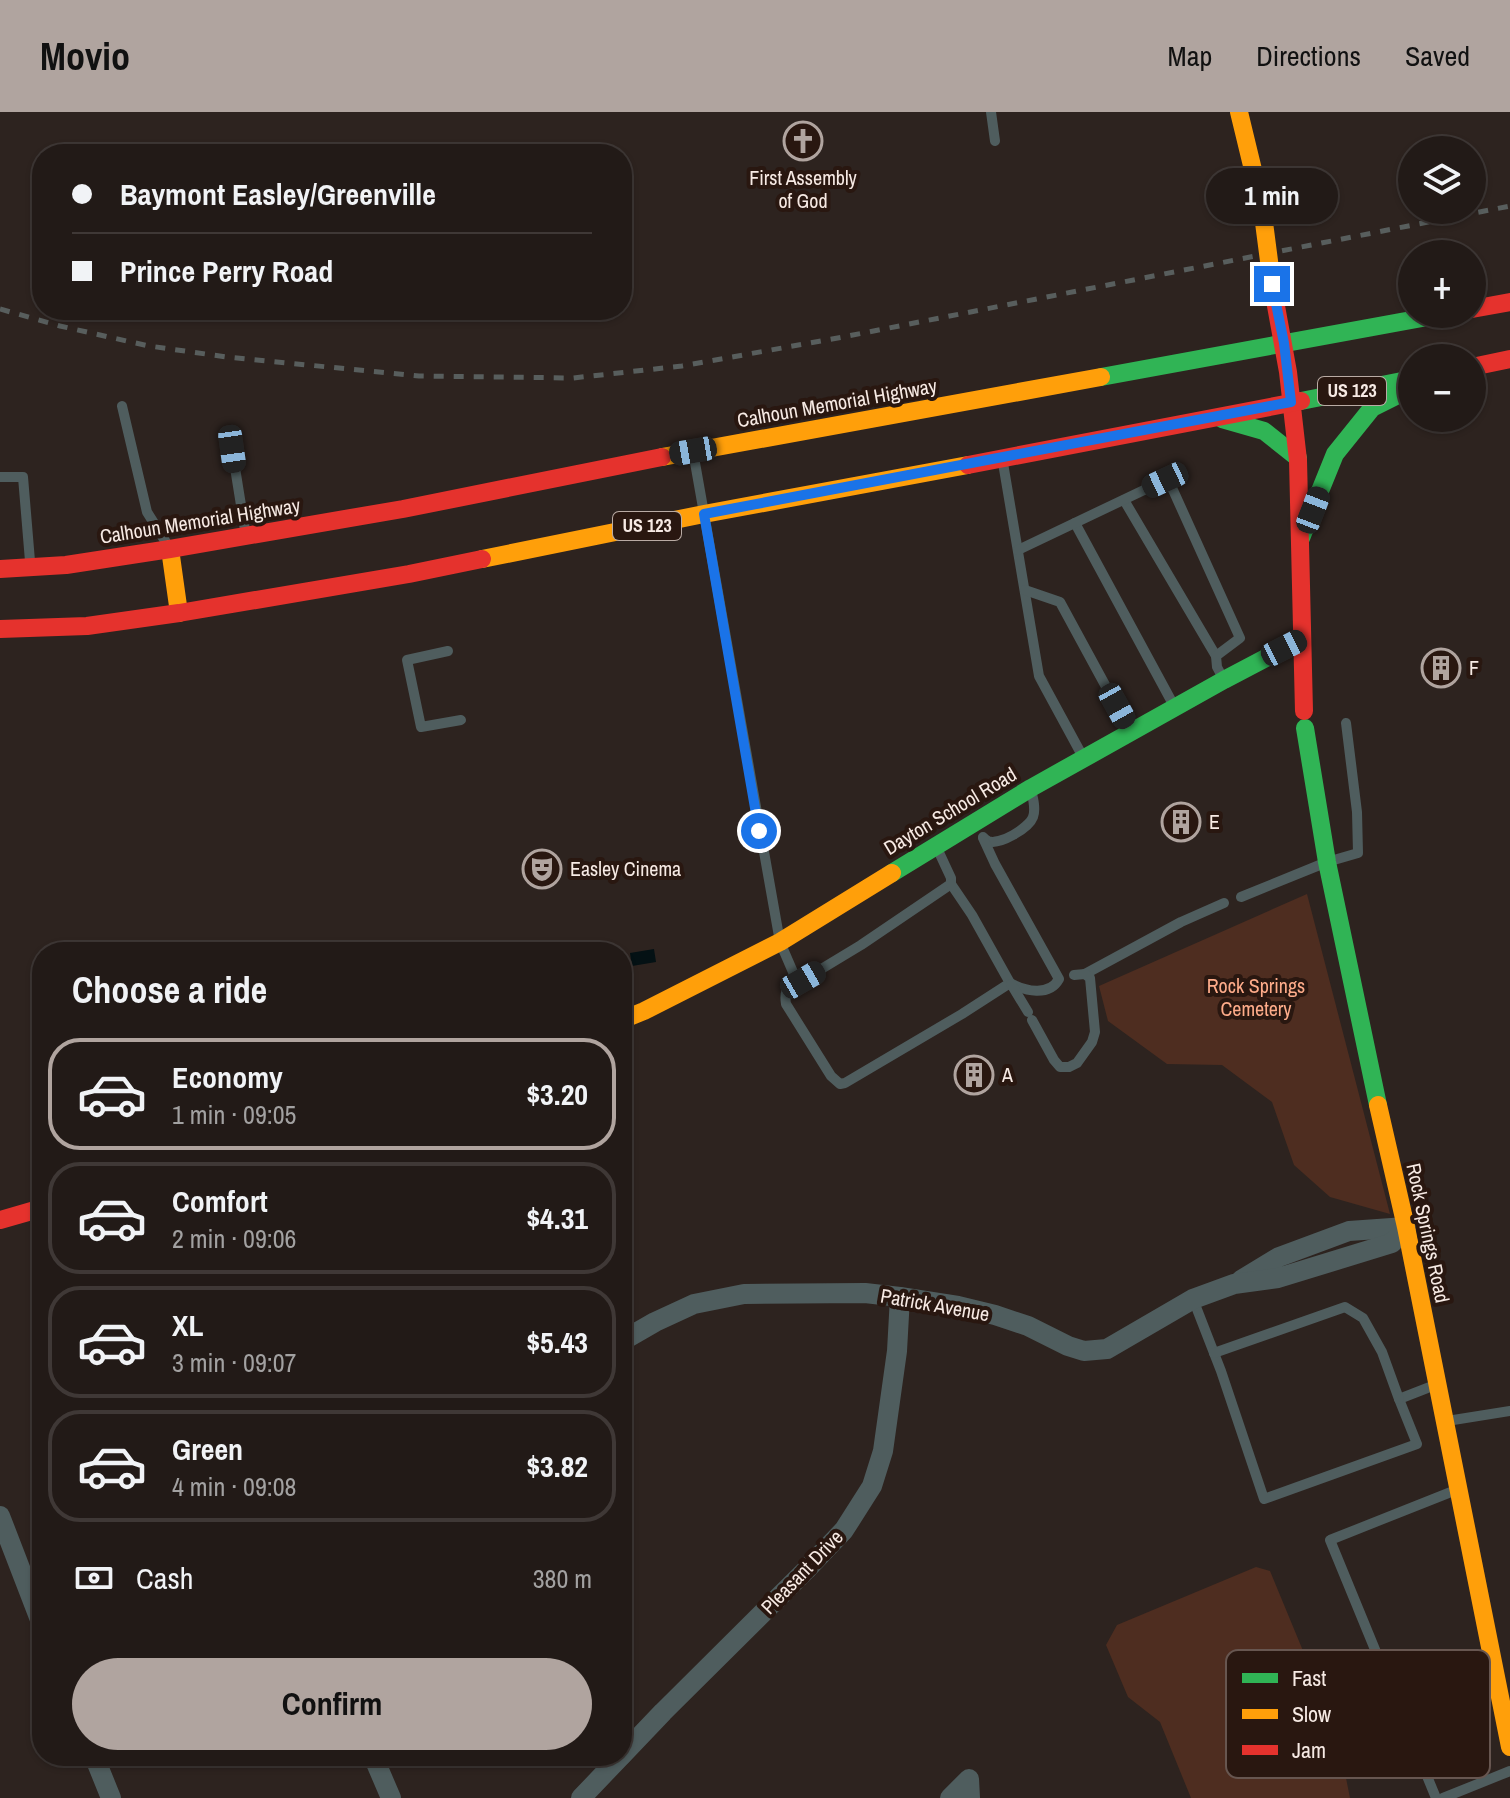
<!DOCTYPE html>
<html lang="en">
<head>
<meta charset="utf-8">
<style>
	:root { --surface:#221a17; --page:#2a2320; --text:#f1f3f6; --muted:#a2a1a1; --line:#3f3836; --accent:#b0a49f }
	body { margin:0; font-family:"Archivo Narrow",sans-serif; background:var(--page); color:var(--text); height:100vh; display:flex; flex-direction:column; font-size:30px; white-space:nowrap }
	* { box-sizing:border-box; margin:0 }
	p { font-size:26px; color:var(--muted) }
	.icon { flex:none; width:44px; height:44px; fill:none; stroke:currentColor; stroke-width:2; stroke-linecap:round; stroke-linejoin:round }
	.map { position:relative; flex:1; overflow:hidden }
	.sheet { position:absolute; left:32px; top:830px; width:600px; height:824px; display:flex; flex-direction:column; background:var(--surface); border-radius:32px; box-shadow:0 2px 6px #0004,0 0 0 2px var(--line) }
	.sheet>* { flex:none }
	.top-card { position:absolute; left:32px; top:32px; width:600px; height:176px; border-radius:32px; box-shadow:0 2px 6px #0004,0 0 0 2px var(--line); display:grid; align-content:center; height:176px; padding:0 40px; background:var(--surface) }
	.buttons { position:absolute; left:1398px; top:24px; display:grid; gap:16px }
	.buttons a { display:grid; place-items:center; width:88px; height:88px; border-radius:50%; background:var(--surface); box-shadow:0 2px 6px #0004,0 0 0 2px var(--line); font-size:40px }
	.end { position:absolute; width:36px; height:36px; margin:-18px; border:10px solid #1a73e8; background:#fff; box-shadow:0 0 0 4px #fff }
	.from { border-radius:50% }
	.bubble { position:absolute; height:56px; border-radius:28px; background:var(--surface); box-shadow:0 2px 6px #0004,0 0 0 2px var(--line); font-size:26px; font-weight:700; line-height:56px; text-align:center }
	.car { position:absolute; width:24px; height:48px; margin:-24px -12px; border-radius:10px; box-shadow:0 0 6px 2px #0007; background:linear-gradient(#222 24%,#8ab4d8 0 40%,#222 0 76%,#8ab4d8 0 86%,#222 0) }
	.top-card b { display:flex; align-items:center; gap:28px; height:76px; font-size:30px }
	.top-card b+b { border-top:2px solid var(--line) }
	.top-card i { width:20px; height:20px; background:var(--text) }
	ul { padding:0; list-style:none }
	li { display:flex; align-items:center; gap:24px; height:112px; margin:0 16px 12px; padding:0 24px; border:4px solid var(--line); border-radius:32px }
	li div { flex:1 }
	li b { display:block; font-size:30px }
	li em { font-style:normal; font-weight:700 }
	li.active { border-color:var(--accent) }
	li>.icon { width:72px; height:72px; stroke-width:1.5 }
	h2 { padding:0 40px; font-size:36px; line-height:96px }
	.pay { display:flex; align-items:center; gap:20px; height:88px; padding:0 40px; font-size:30px }
	.pay p { margin-inline-start:auto }
	.primary-button { display:flex; gap:16px; margin-top:auto; padding:16px 40px }
	.primary-button a { flex:1; height:92px; border-radius:48px; background:var(--accent); color:#111; font-size:32px; font-weight:700; line-height:92px; text-align:center }
	header { display:flex; align-items:center; gap:48px; box-sizing:border-box; height:112px; padding:0 40px; background:var(--accent); color:#111 }
	header strong { font-size:38px }
	nav { display:flex; gap:44px; margin-inline-start:auto; font-size:28px }
	.map>svg:first-child { display:block }
	.green { fill:#4e2d20 }
	.water { fill:#041114 }
	.lines { fill:none; stroke-linecap:round; stroke-linejoin:round }
	.lane { stroke:#4f5d5e; stroke-width:10 }
	.street { stroke:#4f5d5e; stroke-width:20 }
	.fast { stroke:#30b455; stroke-width:18 }
	.slow { stroke:#ff9f0a; stroke-width:18 }
	.jam { stroke:#e5322d; stroke-width:18 }
	.rail { stroke:#585e5d; stroke-width:5; stroke-dasharray:10 10; stroke-linecap:butt }
	.slow-bridge { stroke:#ff9f0a; stroke-width:18 }
	.route { stroke:#1a73e8; stroke-width:10 }
	.labels { text-anchor:middle; stroke-width:8; stroke-linejoin:round; paint-order:stroke }
	.shield { fill:#291710; stroke:#b9aba4; stroke-width:2 }
	.shield-label { font-size:18px; font-weight:bold; fill:#f7eae4 }
	.poi-label { font-size:20px; fill:#f7eae4; stroke:#291710; text-anchor:start }
	.street-label { font-size:20px; fill:#f7eae4; stroke:#291710 }
	.park-label { font-size:20px; fill:#feac8a; stroke:#291710 }
	.key { fill:#291710; stroke:#675650; stroke-width:2 }
	.key-label { font-size:22px; fill:#f7eae4 }
</style>
</head>
<body>
<header>
<strong>Movio</strong>
<nav><a>Map</a><a>Directions</a><a>Saved</a></nav>
</header>
<div class="map">
<svg width="1510" height="1686" viewBox="0 0 1510 1686">
	<rect width="100%" height="100%" fill="#2d231f"/>
	<g class="green">
		<polygon points="1307,782 1390,1102 1330,1085 1294,1053 1272,990 1222,953 1167,952 1108,909 1099,874"/>
		<polygon points="1256,1455 1270,1459 1337,1621 1350,1686 1191,1686 1160,1610 1128,1585 1106,1533 1117,1513"/>
	</g>
	<polygon class="water" points="654,837 656,850 632,854 630,841"/>
	<g class="lines">
		<g class="lane">
			<polyline points="991,0 995,29"/>
			<polyline points="122,294 147,400 167,432"/>
			<polyline points="232,337 245,418"/>
			<polyline points="694,345 780,830 796,867 803,868 818,859 861,833 951,772 951,766 937,736"/>
			<polyline points="1003,351 1039,564 1083,645"/>
			<polyline points="0,365 23,365 30,449"/>
			<polyline points="1124,388 1216,544"/>
			<polyline points="1075,411 1173,592"/>
			<polyline points="1018,438 1165,368 1173,378 1240,526 1216,544 1217,555 1224,568"/>
			<polyline points="1025,478 1060,490 1129,617"/>
			<polyline points="448,539 407,548 421,615 461,608"/>
			<path d="M983,725C984,726 986,728 988,729C999,734 1029,716 1033,705C1036,697 1033,686 1031,678"/>
			<path d="M983,726L995,752L1059,867C1049,885 1025,879 1010,871"/>
			<polyline points="1241,785 1327,750 1358,741 1357,700 1346,611"/>
			<polyline points="1085,862 1181,810 1224,791"/>
			<path d="M796,867C787,875 784,880 786,892L831,964L840,972L845,971L962,902L1010,871L972,803L951,772"/>
			<polyline points="1011,872 1028,900"/>
			<polyline points="1032,908 1054,948 1060,955 1069,955 1077,951 1092,930 1095,920 1090,866 1085,862 1074,863"/>
			<polyline points="1193,1187 1221,1259 1264,1387 1417,1332 1399,1287 1435,1273"/>
			<polyline points="1214,1241 1345,1195 1363,1206 1382,1240 1399,1287"/>
			<polyline points="1447,1309 1510,1299"/>
			<polyline points="1436,1686 1330,1428 1456,1378"/>
			<polyline points="1443,1686 1510,1659"/>
		</g>
		<g class="street">
			<polyline points="1241,1168 1279,1145 1349,1119 1406,1115"/>
			<polyline points="622,1229 655,1210 694,1192 744,1182 865,1181 900,1185 958,1194 995,1203 1028,1214 1068,1234 1084,1239 1107,1237 1193,1187 1234,1172 1278,1166 1392,1131 1406,1115"/>
			<polyline points="0,1404 42,1513"/>
			<polyline points="622,1643 663,1600 806,1458 844,1418 872,1374 883,1339 897,1239 900,1185"/>
			<polyline points="94,1644 111,1686"/>
			<polyline points="373,1644 391,1686"/>
			<polyline points="581,1686 621,1644"/>
			<polyline points="950,1686 969,1667 970,1686"/>
		</g>
		<g class="fast">
			<polyline points="1101,265 1444,202"/>
			<polyline points="1301,289 1412,267"/>
			<polyline points="1222,307 1264,319 1298,346"/>
			<polyline points="1301,426 1335,342 1372,296 1408,278"/>
			<polyline points="1305,616 1327,750 1378,993"/>
			<polyline points="892,761 1031,676 1224,568 1302,527"/>
		</g>
		<g class="slow">
			<polyline points="1239,0 1262,95"/>
			<polyline points="662,345 1101,265"/>
			<polyline points="170,437 179,501"/>
			<polyline points="482,447 704,402 968,353"/>
			<polyline points="622,908 644,899 780,830 892,761"/>
			<polyline points="1378,993 1406,1115 1510,1635"/>
		</g>
		<g class="jam">
			<polyline points="1272,172 1288,260 1298,348 1304,599"/>
			<polyline points="1472,197 1510,190"/>
			<polyline points="1472,255 1510,247"/>
			<polyline points="968,353 1301,289"/>
			<polyline points="0,457 66,453 170,437 403,397 662,345"/>
			<polyline points="0,517 87,514 179,501 409,462 482,447"/>
			<polyline points="0,1108 42,1096"/>
		</g>
		<polyline class="rail" points="0,197 60,214 149,234 227,245 419,264 573,266 682,254 843,225 1510,94"/>
		<polyline class="slow-bridge" points="1262,95 1272,172"/>
	</g>
	<g class="lines">
		<polyline class="route" points="759,719 704,402 1291,290 1284,231 1272,172"/>
	</g>
	<defs>
		<g id="church-ring" transform="scale(2)"><circle r="9.5" fill="#291710" stroke="#b0a49f" stroke-width="1.5"/><path d="M-1.2-6h2.4v3.5h3.3v2.4h-3.3V6h-2.4V-.1h-3.3v-2.4h3.3Z" fill="#b0a49f"/></g>
		<g id="building-ring" transform="scale(2)"><circle r="9.5" fill="#291710" stroke="#b0a49f" stroke-width="1.5"/><path d="M-4-6H4V6H1V3H-1V6H-4ZM-2.5-4.3h1.7v1.8h-1.7ZM.8-4.3h1.7v1.8H.8ZM-2.5-1h1.7V.8h-1.7ZM.8-1h1.7V.8H.8Z" fill="#b0a49f"/></g>
		<g id="theatre-ring" transform="scale(2)"><circle r="9.5" fill="#291710" stroke="#b0a49f" stroke-width="1.5"/><path d="M-5-5.5Q0-4 5-5.5V0Q5 5 0 6Q-5 5-5 0ZM-3.3-2.5H-1v1.5H-3.3ZM1-2.5H3.3v1.5H1ZM-2.8 1Q0 5.5 2.8 1Z" fill="#b0a49f"/></g>
	</defs>
	<g fill-rule="evenodd">
		<use href="#church-ring" x="803" y="29"/>
		<use href="#building-ring" x="1441" y="556"/>
		<use href="#building-ring" x="1181" y="710"/>
		<use href="#theatre-ring" x="542" y="757"/>
		<use href="#building-ring" x="974" y="963"/>
	</g>
	<g class="labels">
		<g class="shield">
			<rect x="1318" y="265" width="68" height="28" rx="6"/>
			<rect x="613" y="400" width="68" height="28" rx="6"/>
		</g>
		<g class="shield-label">
			<text x="1352" y="285">US 123</text>
			<text x="647" y="420">US 123</text>
		</g>
		<g class="poi-label">
			<text x="803" y="73" text-anchor="middle">First Assembly<tspan x="803" dy="23">of God</tspan></text>
			<text x="1469" y="563">F</text>
			<text x="1209" y="717">E</text>
			<text x="570" y="764">Easley Cinema</text>
			<text x="1002" y="970">A</text>
		</g>
		<g class="street-label">
			<text transform="translate(837 291) rotate(-10)" y="7">Calhoun Memorial Highway</text>
			<text transform="translate(200 409) rotate(-9)" y="7">Calhoun Memorial Highway</text>
			<text transform="translate(950 699) rotate(-31)" y="7">Dayton School Road</text>
			<text transform="translate(1428 1121) rotate(78)" y="7">Rock Springs Road</text>
			<text transform="translate(935 1193) rotate(10)" y="7">Patrick Avenue</text>
			<text transform="translate(802 1460) rotate(-46)" y="7">Pleasant Drive</text>
		</g>
		<g class="park-label">
			<text x="1256" y="881">Rock Springs<tspan x="1256" dy="23">Cemetery</tspan></text>
		</g>
	</g>
	<rect x="1226" y="1538" width="264" height="128" rx="12" class="key"/>
	<rect x="1242" y="1561" width="36" height="10" fill="#30b455"/>
	<rect x="1242" y="1597" width="36" height="10" fill="#ff9f0a"/>
	<rect x="1242" y="1633" width="36" height="10" fill="#e5322d"/>
	<g class="key-label">
		<text x="1292" y="1574">Fast</text>
		<text x="1292" y="1610">Slow</text>
		<text x="1292" y="1646">Jam</text>
	</g>
</svg>
<div class="buttons">
<a><svg class="icon" aria-label="layers" viewBox="0 0 24 24"><path d="M12 4l9 5-9 5-9-5zM3 14l9 5 9-5"/></svg></a>
<a>+</a>
<a>−</a>
</div>
<i class="end from" style="left:759px;top:719px"></i>
<i class="end" style="left:1272px;top:172px"></i>
<div class="bubble" style="left:1206px;top:56px;width:132px">1 min</div>
<i class="car" style="left:232px;top:337px;rotate:172deg"></i>
<i class="car" style="left:693px;top:339px;rotate:260deg"></i>
<i class="car" style="left:1165px;top:368px;rotate:245deg"></i>
<i class="car" style="left:1313px;top:398px;rotate:21deg"></i>
<i class="car" style="left:1284px;top:536px;rotate:63deg"></i>
<i class="car" style="left:1117px;top:594px;rotate:151deg"></i>
<i class="car" style="left:803px;top:868px;rotate:60deg"></i>
<div class="top-card">
<b><i class="from"></i>Baymont Easley/Greenville</b>
<b><i></i>Prince Perry Road</b>
</div>
<section class="sheet">
<h2>Choose a ride</h2>
<ul>
<li class="active"><svg class="icon" aria-label="car" viewBox="0 0 24 24"><path d="M5 17H2v-5l4-1 3-4h7l3 4 3 1v5h-3M9 17h6M6 11h13"/><circle cx="7" cy="17" r="2"/><circle cx="17" cy="17" r="2"/></svg><div><b>Economy</b><p>1 min · 09:05</p></div><em>$3.20</em></li>
<li><svg class="icon" aria-label="car" viewBox="0 0 24 24"><path d="M5 17H2v-5l4-1 3-4h7l3 4 3 1v5h-3M9 17h6M6 11h13"/><circle cx="7" cy="17" r="2"/><circle cx="17" cy="17" r="2"/></svg><div><b>Comfort</b><p>2 min · 09:06</p></div><em>$4.31</em></li>
<li><svg class="icon" aria-label="car" viewBox="0 0 24 24"><path d="M5 17H2v-5l4-1 3-4h7l3 4 3 1v5h-3M9 17h6M6 11h13"/><circle cx="7" cy="17" r="2"/><circle cx="17" cy="17" r="2"/></svg><div><b>XL</b><p>3 min · 09:07</p></div><em>$5.43</em></li>
<li><svg class="icon" aria-label="car" viewBox="0 0 24 24"><path d="M5 17H2v-5l4-1 3-4h7l3 4 3 1v5h-3M9 17h6M6 11h13"/><circle cx="7" cy="17" r="2"/><circle cx="17" cy="17" r="2"/></svg><div><b>Green</b><p>4 min · 09:08</p></div><em>$3.82</em></li>
</ul>
<div class="pay"><svg class="icon" aria-label="cash" viewBox="0 0 24 24"><path d="M3 7h18v10H3z"/><circle cx="12" cy="12" r="2"/></svg>Cash<p>380 m</p></div>
<div class="primary-button"><a>Confirm</a></div>
</section>
</div>
</body>
</html>
